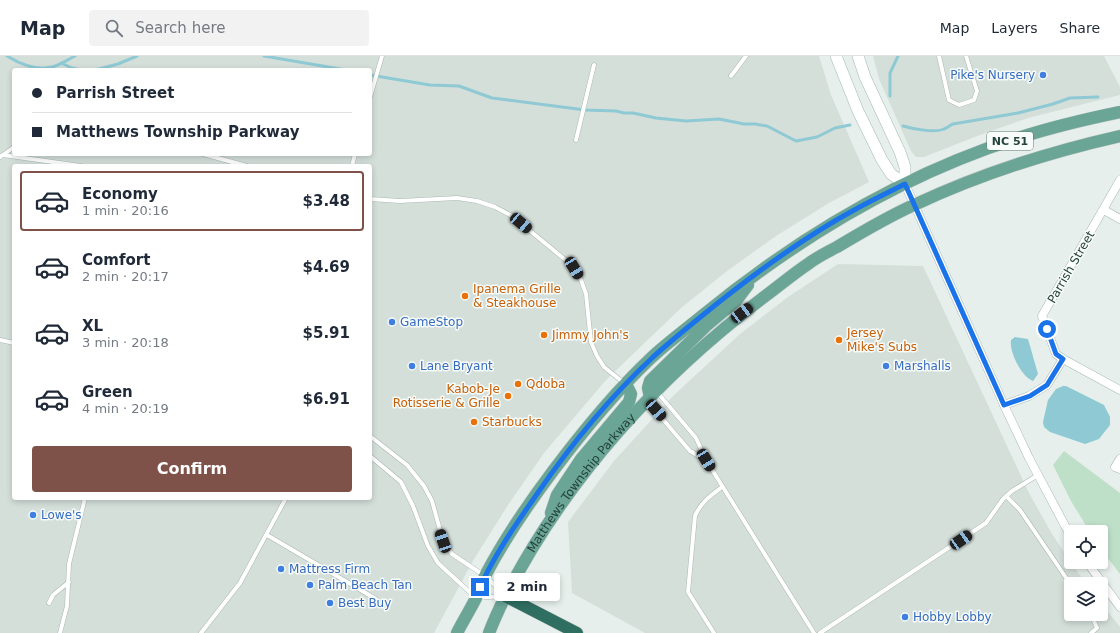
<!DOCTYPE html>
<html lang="en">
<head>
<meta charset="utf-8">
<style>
	:root { --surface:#fff; --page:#f2f2f3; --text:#1f2937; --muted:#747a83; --line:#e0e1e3; --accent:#7f5249 }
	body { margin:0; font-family:"DejaVu Sans",sans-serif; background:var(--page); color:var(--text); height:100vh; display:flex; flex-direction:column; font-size:15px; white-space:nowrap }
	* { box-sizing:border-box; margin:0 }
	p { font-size:13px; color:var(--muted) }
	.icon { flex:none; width:22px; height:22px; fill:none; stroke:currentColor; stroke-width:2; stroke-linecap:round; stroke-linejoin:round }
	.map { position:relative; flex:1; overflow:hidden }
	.drawer { position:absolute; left:12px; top:108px; width:360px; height:336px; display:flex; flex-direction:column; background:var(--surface); border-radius:4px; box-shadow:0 2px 6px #0003 }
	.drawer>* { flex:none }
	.top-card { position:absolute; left:12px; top:12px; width:360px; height:88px; border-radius:4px; box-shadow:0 2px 6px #0003; display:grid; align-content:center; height:88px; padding:0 20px; background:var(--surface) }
	.fabs { position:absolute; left:1064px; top:469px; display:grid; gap:8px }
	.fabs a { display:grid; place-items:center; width:44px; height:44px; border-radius:4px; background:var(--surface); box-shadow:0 2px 6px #0003; font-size:20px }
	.end { position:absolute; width:18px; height:18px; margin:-9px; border:5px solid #1a73e8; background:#fff; box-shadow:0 0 0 2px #fff }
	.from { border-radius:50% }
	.bubble { position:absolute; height:28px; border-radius:4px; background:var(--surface); box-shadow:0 2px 6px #0003; font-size:13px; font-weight:600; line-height:28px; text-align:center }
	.car { position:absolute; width:12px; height:24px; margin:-12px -6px; border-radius:5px; box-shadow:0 0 3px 1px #0007; background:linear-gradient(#222 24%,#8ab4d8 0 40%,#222 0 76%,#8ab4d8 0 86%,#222 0) }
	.top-card b { display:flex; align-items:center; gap:14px; height:38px; font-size:15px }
	.top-card b+b { border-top:1px solid var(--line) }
	.top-card i { width:10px; height:10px; background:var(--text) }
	ul { padding:7px 0 0; list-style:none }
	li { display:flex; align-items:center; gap:12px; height:60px; margin:0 8px 6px; padding:0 12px; border:2px solid transparent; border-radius:4px }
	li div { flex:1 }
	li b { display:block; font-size:15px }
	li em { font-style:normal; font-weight:600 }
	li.selected { border-color:var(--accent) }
	li>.icon { width:36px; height:36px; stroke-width:1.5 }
	.action { display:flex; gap:8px; margin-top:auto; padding:8px 20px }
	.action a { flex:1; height:46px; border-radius:4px; background:var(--accent); color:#fff; font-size:16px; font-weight:600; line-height:46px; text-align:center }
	header { display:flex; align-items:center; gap:24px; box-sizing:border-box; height:56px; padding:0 20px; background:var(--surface); border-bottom:1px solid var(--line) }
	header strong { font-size:19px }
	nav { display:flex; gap:22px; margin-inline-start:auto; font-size:14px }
	.search { width:280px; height:36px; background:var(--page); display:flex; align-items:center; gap:10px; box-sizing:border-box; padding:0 14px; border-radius:4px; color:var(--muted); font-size:15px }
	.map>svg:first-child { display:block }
	.built { fill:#d4dfda; fill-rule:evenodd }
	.green { fill:#bfe0c8 }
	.water { fill:#8ec9d4 }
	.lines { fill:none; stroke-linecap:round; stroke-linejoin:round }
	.stream { stroke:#8ec9d4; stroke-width:3 }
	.lane-casing { stroke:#a8b8b2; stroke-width:5 }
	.street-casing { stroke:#a8b8b2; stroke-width:9 }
	.secondary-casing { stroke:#a4bbb3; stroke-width:12 }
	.primary-casing { stroke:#c2cac8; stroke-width:13 }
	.highway-casing { stroke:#c2cac8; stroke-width:13 }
	.lane { stroke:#fff; stroke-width:4 }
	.street { stroke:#fff; stroke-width:8 }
	.secondary { stroke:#fff; stroke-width:11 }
	.primary { stroke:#6aa596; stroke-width:12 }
	.highway { stroke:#2f6f62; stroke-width:12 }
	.route { stroke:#1a73e8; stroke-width:5 }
	.shop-dot { fill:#3f7fe0; stroke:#f7fbf9; stroke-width:1.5 }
	.food-dot { fill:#e8710a; stroke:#f7fbf9; stroke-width:1.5 }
	.labels { text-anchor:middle; stroke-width:3; stroke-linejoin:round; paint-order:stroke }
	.shield { fill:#f7fbf9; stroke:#637a73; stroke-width:1 }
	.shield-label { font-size:11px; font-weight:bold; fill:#24423a }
	.shop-label { font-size:12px; fill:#366cbe; stroke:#f7fbf9; text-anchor:start }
	.street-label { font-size:12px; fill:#24423a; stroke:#f7fbf9 }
	.food-label { font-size:12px; fill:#c56008; stroke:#f7fbf9; text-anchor:start }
</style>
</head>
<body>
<header>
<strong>Map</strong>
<div class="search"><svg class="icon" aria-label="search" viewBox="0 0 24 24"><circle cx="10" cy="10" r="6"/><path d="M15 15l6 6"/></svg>Search here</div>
<nav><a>Map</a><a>Layers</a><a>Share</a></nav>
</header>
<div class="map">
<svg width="1120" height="577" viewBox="0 0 1120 577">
	<rect width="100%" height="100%" fill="#e6efeb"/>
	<g class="built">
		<path d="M0,0H819L831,39L869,126L829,147L776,180L727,215L681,252L606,324L544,397L508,449L474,503L434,577H0ZM14,14H370V98H14ZM14,110H370V442H14Z"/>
		<polygon points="873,0 1104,0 1120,31 1120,39 1028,62 977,80 924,101 916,101 911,95 879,23"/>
		<polygon points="838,208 923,210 1029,437 1052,478 1086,528 1071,528 1071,558 1101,558 1101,547 1120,571 1120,577 645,577 572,537 568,466 614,405 674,339 740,278 788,241"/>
	</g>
	<polygon class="green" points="1064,395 1120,437 1120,518 1101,493 1101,476 1090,476 1071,445 1053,409"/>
	<g class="water">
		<path d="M1015,281L1028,283L1038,318L1033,325C1021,321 1009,295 1011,284Z"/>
		<polygon points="1063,330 1066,330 1104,349 1110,361 1110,369 1099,383 1085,388 1050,376 1044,371 1043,366 1048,344 1056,333"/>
	</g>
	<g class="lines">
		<g class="stream">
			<path d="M7,0C20,8 36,15 52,11C60,9 67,4 75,0"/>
			<polyline points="264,0 346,14"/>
			<polyline points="61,7 72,12 81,14"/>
			<polyline points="95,14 118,8 137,0"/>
			<polyline points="370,19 430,29 459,30 492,42 585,54 616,55 624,57 633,57 656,62 686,65 719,63 744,68 755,68 767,70 796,85 817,81 835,72 850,69"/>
			<polyline points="890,40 890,17 898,0"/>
			<path d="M903,70C913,73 935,77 944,73C947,72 950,69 953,68L1018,57L1053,48L1070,42L1098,41"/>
		</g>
		<g class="lane-casing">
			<g id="lane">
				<polyline points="939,0 949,44 959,49 974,44 977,35 966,0"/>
				<polyline points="731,20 746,0"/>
				<polyline points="370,41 382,0"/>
				<polyline points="576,84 594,9"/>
				<polyline points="203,98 247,110"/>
				<polyline points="3,99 14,91"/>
				<polyline points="0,101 3,99 81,110"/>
				<polyline points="352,110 355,98"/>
				<polyline points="370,143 400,145 457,142 477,145 495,151 512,160 574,211 581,224 586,238 591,286 597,300 604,311 624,327"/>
				<polyline points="0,284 14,287"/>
				<polyline points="658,337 696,382 706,404 814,577"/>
				<polyline points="651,343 655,354 690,395 705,404"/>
				<polyline points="370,380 407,409 424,430 432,445 443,485 452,498 485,520 504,538"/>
				<polyline points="370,400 401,426 413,450 428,490 438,507 476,542 503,540"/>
				<polyline points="1006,440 1020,454 1071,529"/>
				<polyline points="267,479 376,543"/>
				<polyline points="49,547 53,539 69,526"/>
				<polyline points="60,577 67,550 69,508 85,442"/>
				<polyline points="201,577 240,527 286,442"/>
				<path d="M714,577L688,536L695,460C701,446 710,440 722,431"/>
				<polyline points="820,577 986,467 1003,443 1012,435 1038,419"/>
				<polyline points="1091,577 1097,572 1091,558"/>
			</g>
		</g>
		<g class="street-casing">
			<g id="street">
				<polyline points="1120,124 1042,260 1056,298 1063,303 1120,334"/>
				<polyline points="905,128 1004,349 1029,402 1071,481"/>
				<polyline points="1104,154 1120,163"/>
				<polyline points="1004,349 1029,340 1047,329 1063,303"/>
				<polyline points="1120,403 1115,411 1120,413"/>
				<polyline points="1087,506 1120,551"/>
			</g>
		</g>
		<g class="secondary-casing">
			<g id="secondary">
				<polyline points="836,0 858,55 882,104 891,118 905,128"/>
				<polyline points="858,0 865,21 900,96 905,111 905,128"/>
			</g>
		</g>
		<g class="primary-casing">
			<g id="primary">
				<polyline points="650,341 648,332 650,325 706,270 736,245 748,229"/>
				<polyline points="551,457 557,439 581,403 629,346 631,338 626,328"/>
				<path d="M457,577C463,565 470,554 476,542C480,534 482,526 486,518C505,482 529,447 553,415C583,375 615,336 651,302C667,287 685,274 702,260C796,183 902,119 1018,82C1052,71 1086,63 1120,56"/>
				<path id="s1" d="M489,577C494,564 500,551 506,539C567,421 659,320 764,241C779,230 793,218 808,208C817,201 827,196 837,191C862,176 887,161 914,149C980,118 1049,96 1120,80"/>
			</g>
		</g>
		<g class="highway-casing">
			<polyline id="highway" points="505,540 577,577"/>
		</g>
		<use href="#lane" class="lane"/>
		<use href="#street" class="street"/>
		<use href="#secondary" class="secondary"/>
		<use href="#primary" class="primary"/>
		<use href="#highway" class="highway"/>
	</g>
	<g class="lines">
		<path class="route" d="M480,531C495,498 516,468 537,438C570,390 608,343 652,302C666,289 682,276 698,263C747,223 800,183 856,153C872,144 889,136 905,128L1004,349L1030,340L1047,329L1063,303L1056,298L1047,273"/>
	</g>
	<g class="shop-dot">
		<circle cx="1043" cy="19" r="4"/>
		<circle cx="392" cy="266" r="4"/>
		<circle cx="412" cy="310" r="4"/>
		<circle cx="886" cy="310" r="4"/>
		<circle cx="33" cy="459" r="4"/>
		<circle cx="281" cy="513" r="4"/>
		<circle cx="310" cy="529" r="4"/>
		<circle cx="330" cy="547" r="4"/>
		<circle cx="905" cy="561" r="4"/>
	</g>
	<g class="food-dot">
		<circle cx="465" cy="240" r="4"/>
		<circle cx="544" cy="279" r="4"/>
		<circle cx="839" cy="284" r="4"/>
		<circle cx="518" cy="328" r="4"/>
		<circle cx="508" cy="340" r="4"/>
		<circle cx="474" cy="366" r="4"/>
	</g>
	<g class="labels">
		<rect class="shield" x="987" y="76" width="46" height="18" rx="3"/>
		<g class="shield-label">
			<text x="1010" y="89">NC 51</text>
		</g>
		<g class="shop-label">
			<text x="1035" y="23" text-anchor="end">Pike's Nursery</text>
			<text x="400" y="270">GameStop</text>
			<text x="420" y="314">Lane Bryant</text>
			<text x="894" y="314">Marshalls</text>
			<text x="41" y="463">Lowe's</text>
			<text x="289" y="517">Mattress Firm</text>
			<text x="318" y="533">Palm Beach Tan</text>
			<text x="338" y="551">Best Buy</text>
			<text x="913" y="565">Hobby Lobby</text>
		</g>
		<g class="street-label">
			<text transform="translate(1071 211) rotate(-60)" y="4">Parrish Street</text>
			<text dy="4" stroke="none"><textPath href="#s1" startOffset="177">Matthews Township Parkway</textPath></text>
		</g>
		<g class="food-label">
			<text x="473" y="237">Ipanema Grille<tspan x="473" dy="14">&amp; Steakhouse</tspan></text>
			<text x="847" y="281">Jersey<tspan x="847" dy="14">Mike's Subs</tspan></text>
			<text x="552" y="283">Jimmy John's</text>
			<text x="526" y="332">Qdoba</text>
			<text x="500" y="337" text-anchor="end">Kabob-Je<tspan x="500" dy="14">Rotisserie &amp; Grille</tspan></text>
			<text x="482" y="370">Starbucks</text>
		</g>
	</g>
</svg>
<div class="fabs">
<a><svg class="icon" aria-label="locate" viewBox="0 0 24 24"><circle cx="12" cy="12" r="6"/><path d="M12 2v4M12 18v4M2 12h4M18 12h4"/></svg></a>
<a><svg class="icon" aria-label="layers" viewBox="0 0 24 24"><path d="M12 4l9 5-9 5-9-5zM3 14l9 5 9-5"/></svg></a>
</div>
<i class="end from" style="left:1047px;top:273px"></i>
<i class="end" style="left:480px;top:531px"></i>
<div class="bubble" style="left:494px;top:517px;width:66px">2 min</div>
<i class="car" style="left:521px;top:167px;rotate:130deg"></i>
<i class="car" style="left:574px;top:212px;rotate:149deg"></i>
<i class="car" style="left:742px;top:257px;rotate:53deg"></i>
<i class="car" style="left:656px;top:354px;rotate:139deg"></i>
<i class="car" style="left:706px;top:404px;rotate:149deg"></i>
<i class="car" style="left:961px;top:484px;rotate:56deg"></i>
<i class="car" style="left:443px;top:485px;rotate:341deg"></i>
<div class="top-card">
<b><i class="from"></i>Parrish Street</b>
<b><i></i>Matthews Township Parkway</b>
</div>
<section class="drawer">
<ul>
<li class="selected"><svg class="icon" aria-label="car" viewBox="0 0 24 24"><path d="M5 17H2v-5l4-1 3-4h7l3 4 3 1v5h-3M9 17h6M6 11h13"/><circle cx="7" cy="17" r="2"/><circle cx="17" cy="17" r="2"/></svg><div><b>Economy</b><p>1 min · 20:16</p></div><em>$3.48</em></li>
<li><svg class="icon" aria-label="car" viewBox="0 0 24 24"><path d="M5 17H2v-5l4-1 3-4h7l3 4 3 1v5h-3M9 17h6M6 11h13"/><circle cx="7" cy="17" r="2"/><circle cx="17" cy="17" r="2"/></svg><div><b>Comfort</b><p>2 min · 20:17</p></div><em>$4.69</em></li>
<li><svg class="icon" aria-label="car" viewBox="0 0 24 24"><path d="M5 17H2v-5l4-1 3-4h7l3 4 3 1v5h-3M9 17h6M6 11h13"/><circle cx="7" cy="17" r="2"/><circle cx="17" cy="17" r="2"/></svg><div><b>XL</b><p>3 min · 20:18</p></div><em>$5.91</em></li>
<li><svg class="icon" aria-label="car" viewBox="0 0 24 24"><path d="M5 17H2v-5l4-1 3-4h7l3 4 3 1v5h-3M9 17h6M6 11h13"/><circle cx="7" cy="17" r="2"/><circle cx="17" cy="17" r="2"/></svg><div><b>Green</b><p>4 min · 20:19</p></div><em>$6.91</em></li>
</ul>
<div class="action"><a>Confirm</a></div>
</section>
</div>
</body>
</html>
